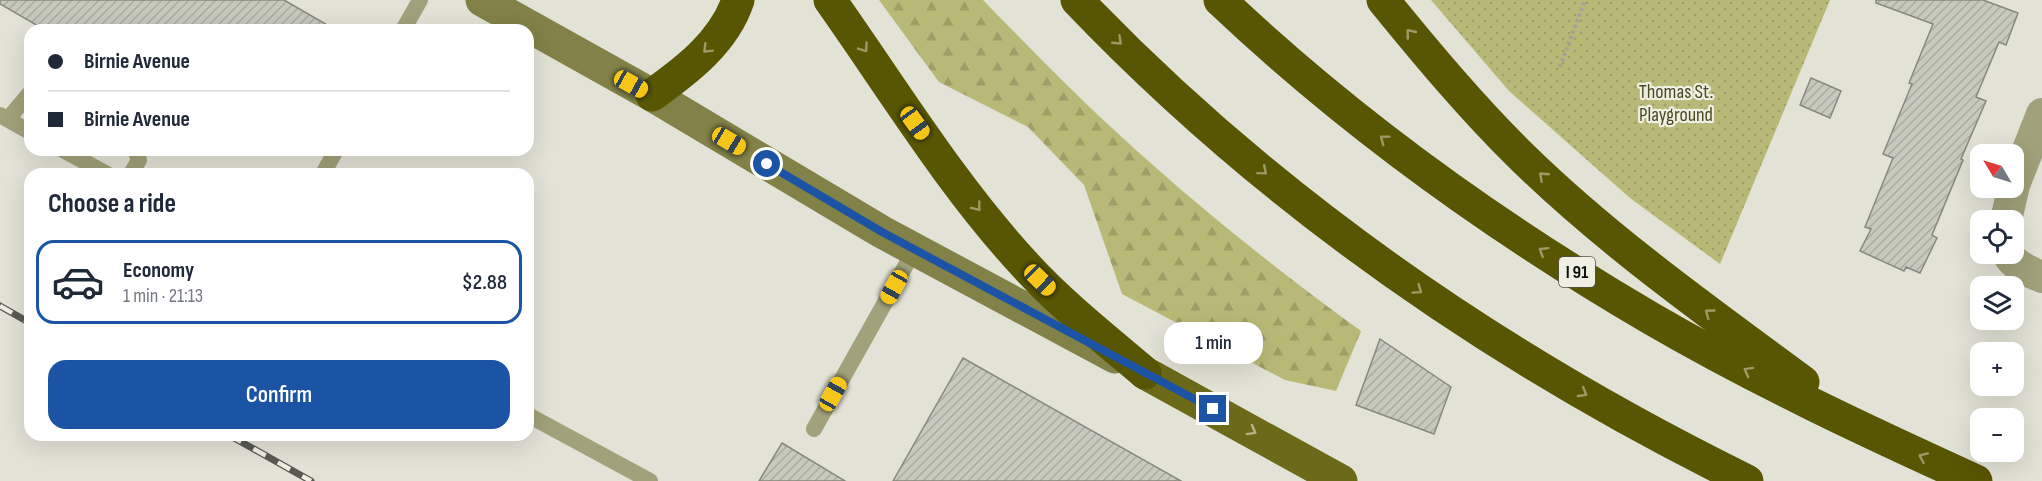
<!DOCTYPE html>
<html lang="en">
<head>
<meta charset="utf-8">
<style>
	:root { --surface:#fff; --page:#f2f2f3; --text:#1f2937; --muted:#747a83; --line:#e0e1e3; --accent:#1b54a5 }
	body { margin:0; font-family:"Sofia Sans Condensed",sans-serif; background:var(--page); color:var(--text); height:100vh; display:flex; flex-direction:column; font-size:22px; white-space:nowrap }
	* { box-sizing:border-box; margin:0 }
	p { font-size:20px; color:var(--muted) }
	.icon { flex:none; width:33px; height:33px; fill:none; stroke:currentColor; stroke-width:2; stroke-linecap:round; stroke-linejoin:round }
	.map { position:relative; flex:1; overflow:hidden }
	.sheet { position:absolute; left:24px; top:168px; width:510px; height:273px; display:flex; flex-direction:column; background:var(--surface); border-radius:18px; box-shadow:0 6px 24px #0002 }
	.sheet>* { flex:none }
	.hud { position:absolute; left:24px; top:24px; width:510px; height:132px; border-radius:18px; box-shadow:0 6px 24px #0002; display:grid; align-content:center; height:132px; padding:0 24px; background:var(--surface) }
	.needle { width:39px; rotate:308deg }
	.fabs { position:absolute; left:1970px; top:144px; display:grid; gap:12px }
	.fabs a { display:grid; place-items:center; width:54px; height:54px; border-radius:12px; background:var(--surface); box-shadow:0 6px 24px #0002; font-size:30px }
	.end { position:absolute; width:27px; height:27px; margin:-14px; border:8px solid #1b54a5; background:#fff; box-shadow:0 0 0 3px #fff }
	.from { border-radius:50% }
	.bubble { position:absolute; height:42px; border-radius:18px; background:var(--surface); box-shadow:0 6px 24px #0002; font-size:20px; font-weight:600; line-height:42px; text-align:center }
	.car { position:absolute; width:18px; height:36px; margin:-18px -9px; border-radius:8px; box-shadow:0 0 4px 2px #0007; background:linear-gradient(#f5c518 24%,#345 0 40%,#f5c518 0 76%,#345 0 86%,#f5c518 0) }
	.hud b { display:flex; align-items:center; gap:21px; height:57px; font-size:22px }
	.hud b+b { border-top:2px solid var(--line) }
	.hud i { width:15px; height:15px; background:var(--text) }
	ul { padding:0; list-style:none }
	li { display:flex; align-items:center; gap:18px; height:84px; margin:0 12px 9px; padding:0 12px; border:3px solid transparent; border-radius:18px }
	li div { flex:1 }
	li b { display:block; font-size:22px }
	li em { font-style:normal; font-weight:600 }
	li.selected { border-color:var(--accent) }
	li>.icon { width:54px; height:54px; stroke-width:1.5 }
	h2 { padding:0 24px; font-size:27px; line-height:72px }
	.action { display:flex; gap:12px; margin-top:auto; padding:12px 24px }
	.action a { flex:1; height:69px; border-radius:18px; background:var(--accent); color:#fff; font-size:24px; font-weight:600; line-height:69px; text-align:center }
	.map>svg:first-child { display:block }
	.forest { fill:url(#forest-firs) }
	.park { fill:url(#park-dots) }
	.building { fill:url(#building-hatch); stroke:#88897e; stroke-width:1.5 }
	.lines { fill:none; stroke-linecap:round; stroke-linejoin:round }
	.path { stroke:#a1a198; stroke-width:4; stroke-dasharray:3 3; stroke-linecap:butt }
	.lane { stroke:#a1a17b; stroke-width:16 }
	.street { stroke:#a1a17b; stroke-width:32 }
	.secondary { stroke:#828147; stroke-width:33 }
	.primary { stroke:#6c6a18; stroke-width:33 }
	.highway { stroke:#585602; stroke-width:33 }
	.rail-casing { stroke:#5a5a53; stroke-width:7 }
	.rail { stroke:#efefe3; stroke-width:4.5; stroke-dasharray:14; stroke-linecap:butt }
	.oneway { stroke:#9c9b67 }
	.oneway2 { stroke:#b4b388 }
	.route { stroke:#1b54a5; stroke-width:8 }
	.labels { text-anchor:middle; stroke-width:4.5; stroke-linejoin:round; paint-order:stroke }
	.shield { fill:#efefe3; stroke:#51514a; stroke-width:1.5 }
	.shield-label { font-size:18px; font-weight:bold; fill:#0d0d09 }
	.park-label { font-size:20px; fill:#4a4921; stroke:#efefe3 }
</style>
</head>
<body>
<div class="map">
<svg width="2042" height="481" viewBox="0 0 2042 481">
	<defs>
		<pattern id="forest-firs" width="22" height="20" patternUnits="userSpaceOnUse" patternTransform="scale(1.5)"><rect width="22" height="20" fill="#b9b977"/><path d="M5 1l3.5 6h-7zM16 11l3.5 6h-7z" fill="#9e9e66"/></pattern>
		<pattern id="park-dots" width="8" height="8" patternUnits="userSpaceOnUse" patternTransform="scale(1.5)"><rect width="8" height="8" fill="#b9b977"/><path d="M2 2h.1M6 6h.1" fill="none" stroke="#9e9e66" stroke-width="1.8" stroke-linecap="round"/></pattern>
		<pattern id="building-hatch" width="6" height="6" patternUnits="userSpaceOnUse" patternTransform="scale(1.5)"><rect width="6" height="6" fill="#c8c9bd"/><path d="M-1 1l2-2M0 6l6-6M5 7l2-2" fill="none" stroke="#ababa1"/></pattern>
	</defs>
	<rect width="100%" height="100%" fill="#e2e2d6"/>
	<path class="forest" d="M879,0H983C1021,39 1060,79 1099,116C1182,194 1270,265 1361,331L1336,391L1285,380L1122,294L1084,185L1028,127L939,82Z"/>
	<polygon class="park" points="1431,0 1830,0 1720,264 1630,198 1509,91"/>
	<g class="building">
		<polygon points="0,0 284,0 336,30 45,30 0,4"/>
		<polygon points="1876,0 1983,0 2018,13 2006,45 1999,42 1976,97 1986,101 1961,159 1963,160 1932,235 1937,238 1920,273 1906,267 1904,271 1860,251 1871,229 1865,227 1893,158 1883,154 1912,84 1909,83 1933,24 1876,3"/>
		<polygon points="1811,78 1841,91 1830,118 1800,105"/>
		<polygon points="1380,339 1451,387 1434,434 1356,405"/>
		<polygon points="963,358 1181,481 893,481"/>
		<polygon points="782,443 845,481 759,481"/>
	</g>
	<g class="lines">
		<polyline class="path" points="1560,67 1585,0"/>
		<g class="lane">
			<polyline points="403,30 420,0"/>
			<polyline points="0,115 30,132"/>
			<polyline points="8,119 30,93"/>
			<polyline points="63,150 107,174"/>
			<polyline points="131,174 139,160 135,150"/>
			<polyline points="323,174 336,150"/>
			<polyline points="528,415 650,481"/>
			<polyline points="814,429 915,249"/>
		</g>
		<g class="street">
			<polyline points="2006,220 2014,185 2042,114"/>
			<path d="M2008,254C2014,266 2030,272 2042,277"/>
		</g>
		<polyline class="secondary" points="482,0 652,95 882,232 1115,357"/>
		<polyline class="primary" points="1145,373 1341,481"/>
		<g class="highway">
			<path d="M830,0C893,89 953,188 1027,267C1063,306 1105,339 1145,373"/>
			<path d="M1077,0C1268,200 1499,359 1747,481"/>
			<path d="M1220,0C1350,123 1498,229 1652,319C1757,380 1866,431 1976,481"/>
			<path d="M1383,0C1427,54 1472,108 1522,157C1608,241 1707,311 1803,382"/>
			<path d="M652,95C687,70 724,42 738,0"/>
		</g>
		<g class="rail-casing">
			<g id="rail">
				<polyline points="0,306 30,323"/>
				<polyline points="229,435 311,481"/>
			</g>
		</g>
		<use href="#rail" class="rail"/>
	</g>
	<defs><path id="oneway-chevron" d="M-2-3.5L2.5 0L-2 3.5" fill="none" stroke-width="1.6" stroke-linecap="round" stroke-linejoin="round" transform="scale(1.5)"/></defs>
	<g class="oneway">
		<use href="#oneway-chevron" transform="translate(1410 33) rotate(-129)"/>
		<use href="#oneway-chevron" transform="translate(1118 41) rotate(43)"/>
		<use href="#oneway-chevron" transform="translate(864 48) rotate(55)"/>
		<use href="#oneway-chevron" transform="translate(707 49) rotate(135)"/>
		<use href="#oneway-chevron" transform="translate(1384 139) rotate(-143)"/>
		<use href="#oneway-chevron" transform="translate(1263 171) rotate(40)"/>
		<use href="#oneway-chevron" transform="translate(1543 176) rotate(-137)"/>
		<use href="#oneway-chevron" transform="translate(977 207) rotate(52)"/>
		<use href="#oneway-chevron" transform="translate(1543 251) rotate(-148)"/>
		<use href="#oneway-chevron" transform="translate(1418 290) rotate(35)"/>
		<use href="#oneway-chevron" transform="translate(1709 313) rotate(-144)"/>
		<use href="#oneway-chevron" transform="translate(1748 371) rotate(-151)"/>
		<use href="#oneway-chevron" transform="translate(1583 393) rotate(31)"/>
		<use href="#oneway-chevron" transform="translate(1923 457) rotate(-156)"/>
	</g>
	<use class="oneway2" href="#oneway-chevron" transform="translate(1252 431) rotate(29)"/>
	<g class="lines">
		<polyline class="route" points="767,164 882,232 1213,409"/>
	</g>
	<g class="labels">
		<rect class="shield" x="1559" y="257" width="36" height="30" rx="4.5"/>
		<g class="shield-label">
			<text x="1577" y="278">I 91</text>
		</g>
		<g class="park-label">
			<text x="1676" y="98">Thomas St.<tspan x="1676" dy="23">Playground</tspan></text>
		</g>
	</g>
</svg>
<div class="fabs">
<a><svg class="needle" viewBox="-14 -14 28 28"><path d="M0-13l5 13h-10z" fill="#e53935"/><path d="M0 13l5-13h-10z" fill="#747a83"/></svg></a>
<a><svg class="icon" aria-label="locate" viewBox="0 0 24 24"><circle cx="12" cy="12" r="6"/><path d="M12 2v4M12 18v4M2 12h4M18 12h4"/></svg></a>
<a><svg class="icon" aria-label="layers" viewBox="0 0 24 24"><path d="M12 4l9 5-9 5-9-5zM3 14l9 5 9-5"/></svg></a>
<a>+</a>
<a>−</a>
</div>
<i class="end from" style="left:767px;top:164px"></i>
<i class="end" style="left:1213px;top:409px"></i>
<div class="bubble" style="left:1164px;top:322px;width:99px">1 min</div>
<i class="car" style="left:631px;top:84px;rotate:119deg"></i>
<i class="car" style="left:915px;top:123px;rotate:144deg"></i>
<i class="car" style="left:729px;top:141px;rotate:121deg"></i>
<i class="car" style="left:1040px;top:280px;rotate:134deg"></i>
<i class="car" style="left:894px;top:287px;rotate:209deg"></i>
<i class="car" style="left:833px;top:394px;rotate:29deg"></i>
<div class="hud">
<b><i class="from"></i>Birnie Avenue</b>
<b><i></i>Birnie Avenue</b>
</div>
<section class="sheet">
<h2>Choose a ride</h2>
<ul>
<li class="selected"><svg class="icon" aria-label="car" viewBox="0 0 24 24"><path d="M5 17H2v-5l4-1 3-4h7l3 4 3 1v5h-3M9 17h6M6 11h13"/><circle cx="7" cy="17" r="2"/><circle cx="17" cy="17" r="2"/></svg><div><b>Economy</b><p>1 min · 21:13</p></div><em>$2.88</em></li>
</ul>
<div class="action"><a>Confirm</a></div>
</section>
</div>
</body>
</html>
